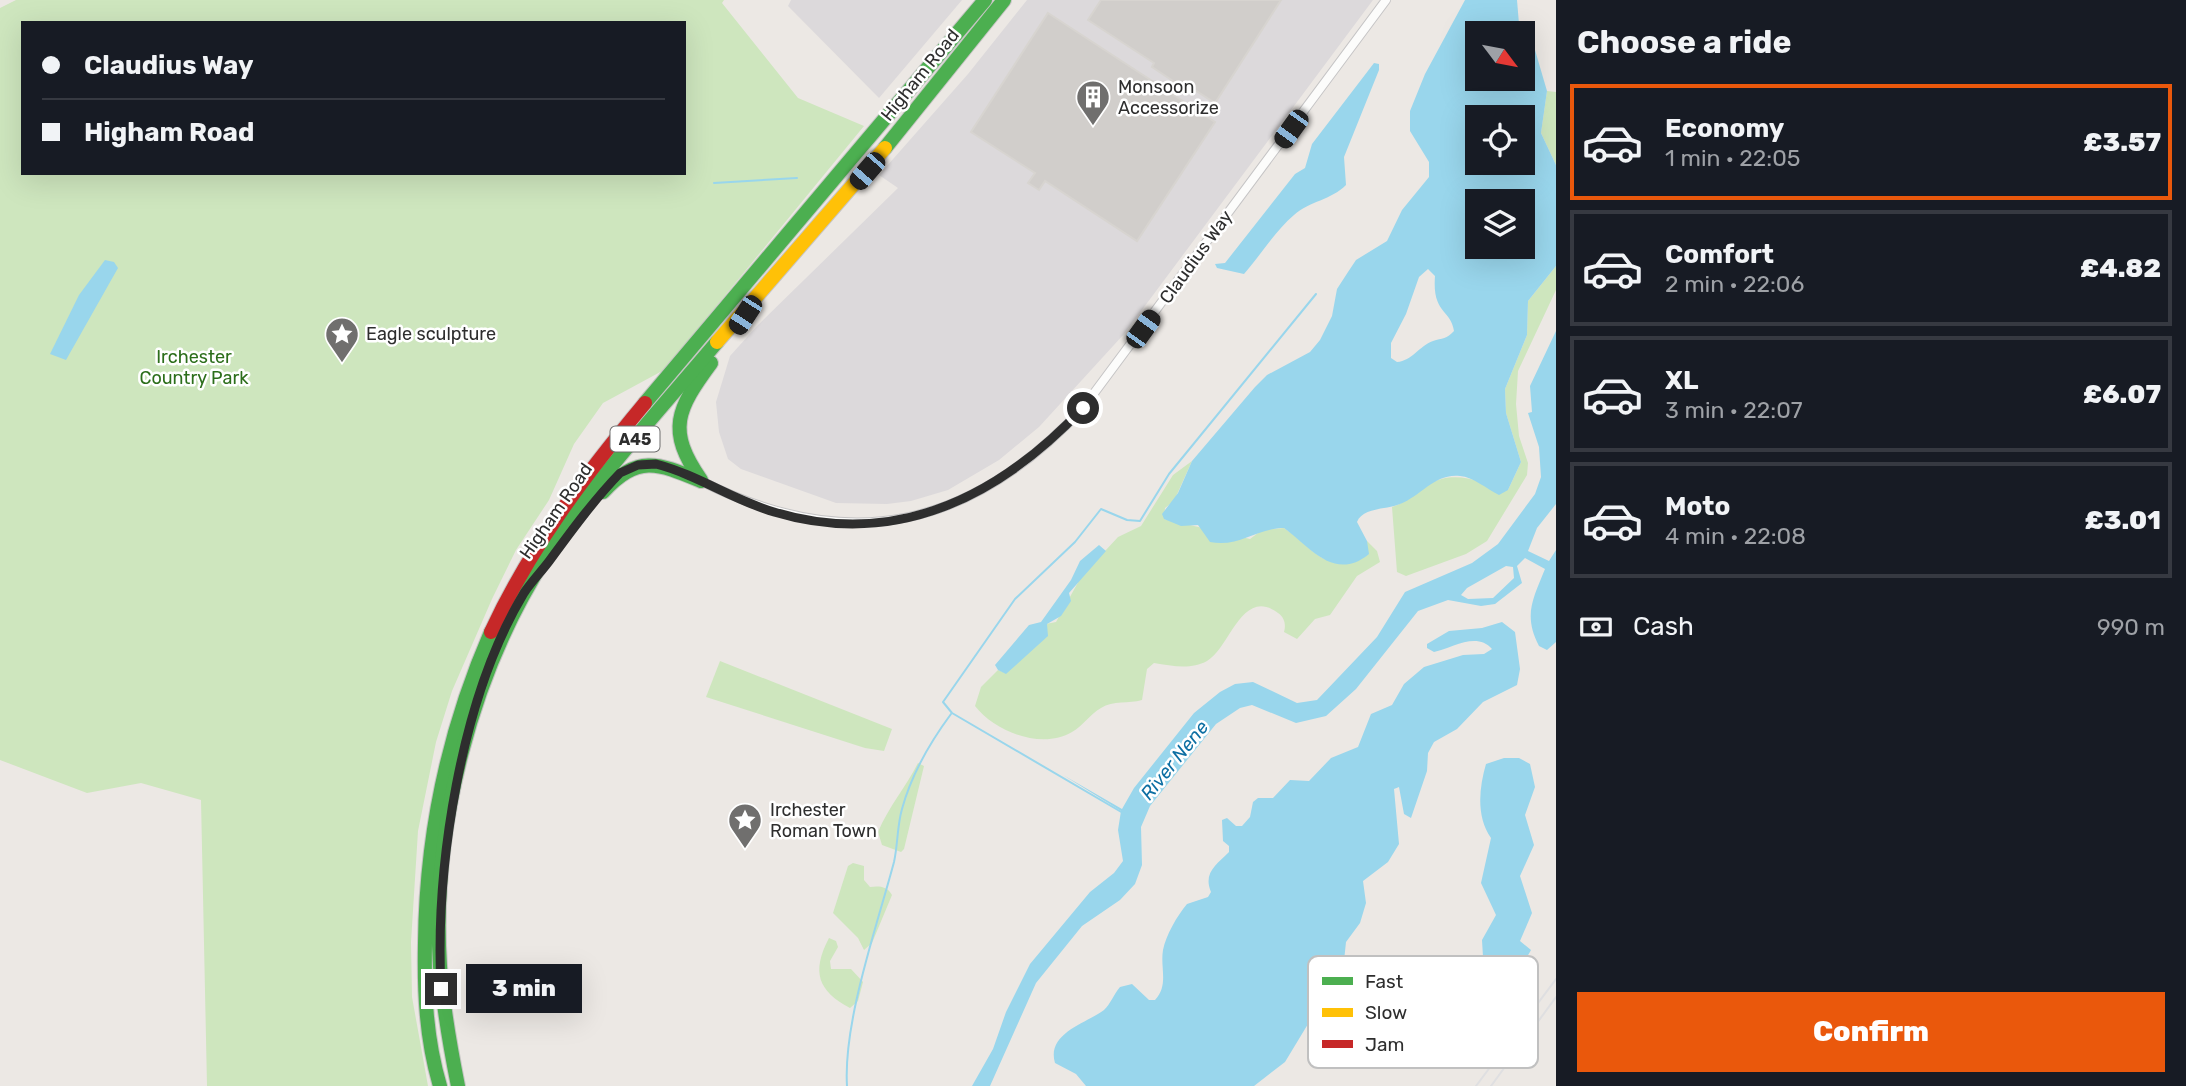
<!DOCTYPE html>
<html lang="en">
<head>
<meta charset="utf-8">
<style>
	:root { --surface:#171b24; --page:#20242c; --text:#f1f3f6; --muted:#9ea1a6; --line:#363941; --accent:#ea580c }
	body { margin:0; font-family:Rubik,sans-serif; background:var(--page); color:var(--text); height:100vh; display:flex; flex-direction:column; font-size:26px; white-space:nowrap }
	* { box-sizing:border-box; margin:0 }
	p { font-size:23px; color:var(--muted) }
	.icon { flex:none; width:38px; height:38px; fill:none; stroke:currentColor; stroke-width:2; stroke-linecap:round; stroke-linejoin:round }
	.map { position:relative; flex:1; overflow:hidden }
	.panel { display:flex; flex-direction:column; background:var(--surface); width:630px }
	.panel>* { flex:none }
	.top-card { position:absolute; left:21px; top:21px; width:665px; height:154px; border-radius:0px; box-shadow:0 7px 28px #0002; display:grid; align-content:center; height:154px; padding:0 21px; background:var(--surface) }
	.needle { width:46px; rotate:122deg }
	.fabs { position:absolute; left:1465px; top:21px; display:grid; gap:14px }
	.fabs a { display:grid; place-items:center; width:70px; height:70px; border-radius:0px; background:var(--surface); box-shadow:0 7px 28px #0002; font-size:35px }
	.end { position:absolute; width:32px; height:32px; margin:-16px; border:9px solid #2e2e2e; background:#fff; box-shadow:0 0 0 4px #fff }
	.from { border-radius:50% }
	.bubble { position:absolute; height:49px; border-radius:0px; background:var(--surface); box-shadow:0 7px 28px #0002; font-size:23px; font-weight:800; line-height:49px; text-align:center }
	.car { position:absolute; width:21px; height:42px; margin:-21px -10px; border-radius:9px; box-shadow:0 0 5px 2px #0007; background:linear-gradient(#222 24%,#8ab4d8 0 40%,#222 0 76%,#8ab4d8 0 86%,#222 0) }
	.top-card b { display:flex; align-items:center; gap:24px; height:66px; font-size:26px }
	.top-card b+b { border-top:2px solid var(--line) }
	.top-card i { width:18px; height:18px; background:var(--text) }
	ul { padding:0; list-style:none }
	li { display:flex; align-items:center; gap:21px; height:116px; margin:0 14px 10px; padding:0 7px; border:4px solid var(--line); border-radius:0px }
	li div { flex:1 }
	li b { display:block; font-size:26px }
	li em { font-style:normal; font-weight:800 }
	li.selected { border-color:var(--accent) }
	li>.icon { width:63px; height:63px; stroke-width:1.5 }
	h2 { padding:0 21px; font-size:32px; line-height:84px }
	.pay { display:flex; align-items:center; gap:18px; height:77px; padding:0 21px; font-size:26px }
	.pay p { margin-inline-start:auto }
	.button { display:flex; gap:14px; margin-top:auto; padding:14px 21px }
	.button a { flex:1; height:80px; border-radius:0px; background:var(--accent); color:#fff; font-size:28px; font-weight:800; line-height:80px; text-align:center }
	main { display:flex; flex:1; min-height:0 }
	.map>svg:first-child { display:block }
	.industrial { fill:#dcd9db }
	.green { fill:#cee6be; fill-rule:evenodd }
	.water { fill:#99d6ec; fill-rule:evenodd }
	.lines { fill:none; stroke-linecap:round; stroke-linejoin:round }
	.stream { stroke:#99d6ec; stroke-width:2 }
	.building { fill:#d1cecb; stroke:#d7d4d0; stroke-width:2 }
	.street-casing { stroke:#c5c4c5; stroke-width:10 }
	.fast-casing { stroke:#c6c5c4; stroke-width:16 }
	.slow-casing { stroke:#c6c5c4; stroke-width:16 }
	.jam-casing { stroke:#c6c5c4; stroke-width:16 }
	.street { stroke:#fcfcfb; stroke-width:8 }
	.fast { stroke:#4caf50; stroke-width:14 }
	.slow { stroke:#ffc107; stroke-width:14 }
	.jam { stroke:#c62828; stroke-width:14 }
	.rail { stroke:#dfdfe1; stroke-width:2 }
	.route { stroke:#2e2e2e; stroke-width:9 }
	.labels { text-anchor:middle; stroke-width:5; stroke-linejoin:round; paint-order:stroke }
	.shield { fill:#fff; stroke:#6d6d6d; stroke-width:2 }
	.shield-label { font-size:16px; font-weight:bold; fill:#2e2e2e }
	.street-label { font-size:18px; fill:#2e2e2e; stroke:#fff }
	.poi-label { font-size:18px; fill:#2e2e2e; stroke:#fff; text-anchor:start }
	.park-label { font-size:18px; fill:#2c6e1b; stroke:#fff }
	.water-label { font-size:19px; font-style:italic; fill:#0d6fa3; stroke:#fff }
	.key { fill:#fff; stroke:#c0c0c0; stroke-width:2 }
	.key-label { font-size:19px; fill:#2e2e2e }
</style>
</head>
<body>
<main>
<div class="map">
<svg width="1556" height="1086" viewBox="0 0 1556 1086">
	<rect width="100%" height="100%" fill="#ece8e4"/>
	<g class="industrial">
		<polygon points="791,0 962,0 879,98 788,6"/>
		<polygon points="1027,0 1373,0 1124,334 1039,427 999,460 948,490 911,501 887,504 836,503 741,469 728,459 719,432 716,402 730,356 757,326 898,188 879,175 968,74"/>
	</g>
	<g class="green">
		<path d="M16,0H724L722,3L798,98L864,126L664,370L603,403L574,444L549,500L516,550L492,599L452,691L436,742L418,831L411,942L412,997L428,1086H207L201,800L141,783L87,793L0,760V8ZM23,23H684V173H23Z"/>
		<polygon points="1547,91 1556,92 1556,165 1541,133"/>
		<path d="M1556,266V290L1518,371L1516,404L1519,436L1528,463L1527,475L1487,541L1466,554L1406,576L1397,572L1392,507C1407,502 1416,492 1429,484C1457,469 1480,483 1508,490L1521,462L1506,413L1505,389L1527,335L1528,301Z"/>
		<path d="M1192,461L1174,501L1165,508L1164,519L1250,539L1262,530L1284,528C1314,548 1323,575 1366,556L1367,541L1377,551L1380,562L1357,576L1330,615L1315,619L1297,639L1284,632C1286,625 1285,618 1278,613C1242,586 1230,648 1207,661C1191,670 1172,666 1154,663L1147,669L1142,700C1129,704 1113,700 1101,708C1090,714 1083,726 1072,732C1042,750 995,732 975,706L981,687L998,670L1006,673L1046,630V624L1056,622L1081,577L1118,537L1141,526L1173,475Z"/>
		<polygon points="720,661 892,729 884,751 865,748 706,697"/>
		<path d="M918,763L924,766L904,849L901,852L882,845L878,832C889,806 906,787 918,763Z"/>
		<path d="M853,863L864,866V880L870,887C879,886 887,886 892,895L872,943L864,950L858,938L833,913L848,866Z"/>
		<path d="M829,938L836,941L838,947L830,961L831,969H851L863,982L858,1001L850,1008C818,991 811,972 829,938Z"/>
	</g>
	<g class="water">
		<path d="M1465,0H1517L1519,24L1535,50L1547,91L1541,133L1556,165V266L1528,301L1527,335L1505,389L1506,413L1521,462L1508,490L1499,495C1487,489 1473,477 1460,476C1435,473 1421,496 1400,504C1386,510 1363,507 1357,522L1367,541L1369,554C1334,583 1308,545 1284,528C1256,528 1239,548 1210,542L1198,525L1181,526L1164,519L1162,514L1178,493L1192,461L1255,387L1267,375L1310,352L1320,340L1332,316L1337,289L1348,272L1356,260L1387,241L1402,210L1429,177V162L1410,131V111L1425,74ZM1477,33H1522V79H1477ZM1477,117H1522V163H1477ZM1477,201H1522V247H1477ZM1428,269L1435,276C1432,314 1451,309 1454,331C1447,339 1442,338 1433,341C1419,346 1412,361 1397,362L1391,358V343L1406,314L1419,277Z"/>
		<path d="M1374,63L1379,64V70L1344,157L1346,185C1331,200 1310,201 1294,215C1275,231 1260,256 1244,274L1217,268L1215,264L1225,263L1295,174L1305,168L1312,144Z"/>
		<polygon points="105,260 114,262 118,268 66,360 50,354 79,295"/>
		<path d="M1556,331V504L1537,528L1528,551L1549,561L1556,550V642L1547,650L1539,646C1523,615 1533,599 1545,569L1525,558L1517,566L1522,583L1495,604L1481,606L1448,600L1418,611L1356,689L1326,716L1296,723L1252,705L1240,708L1216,724L1150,806L1141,827L1142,865L1135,884L1120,900L1082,926L1036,983L990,1086H972L993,1049L1006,1012L1030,964L1090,892L1114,873L1123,861L1118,830L1121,811L1063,775L1122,809L1134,788L1194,713L1220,692L1235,684L1253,682L1297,703L1317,700L1377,637L1405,592L1472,563L1498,544L1535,494L1541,477L1539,447L1528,413L1532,412L1530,386ZM1506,566L1513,567L1514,578L1493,598L1468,599L1461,595L1467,588Z"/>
		<polygon points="1099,545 1106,551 1069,593 1071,601 1061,616 1047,624 1048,636 1006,674 998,670 995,665 1029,625 1041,622 1071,580 1080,561"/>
		<path d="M1502,622L1515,632L1520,669L1517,685L1483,702L1457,729L1434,742L1428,753L1427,771L1411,818L1404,814L1399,787L1394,789L1399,844L1388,862L1363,881L1366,903L1360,923L1346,942L1344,961L1332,968L1315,969L1311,974L1315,1005L1308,1024L1285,1062L1254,1086H1086L1076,1074L1055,1063C1046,1033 1087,1023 1104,1010C1110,1005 1114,994 1120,987L1132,984L1149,1000H1155C1169,985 1160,968 1163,950C1166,935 1177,916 1187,904L1208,897L1211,892C1203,873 1216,865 1229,852V846L1223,841L1222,820L1227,818L1236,826H1242L1250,817L1253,802L1258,798H1273L1290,780L1309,781L1331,758L1358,747L1371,714L1392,705L1404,684L1424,667L1463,655L1484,654L1492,649C1477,631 1452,648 1434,652L1427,648V644L1449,631L1482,628Z"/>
		<path d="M1504,758H1519L1530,764L1535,787L1525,815L1534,845L1520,876L1532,913L1520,941L1531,950C1521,971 1498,972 1483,957L1482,940L1496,915L1481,883L1491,838C1476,817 1479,788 1486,764Z"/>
	</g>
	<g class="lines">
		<g class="stream">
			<polyline points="714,183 797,178"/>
			<polyline points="1123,813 952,713 943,702 1015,599 1075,542 1101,509 1127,520 1140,521 1169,474 1316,294"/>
			<path d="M847,1086C843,1022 877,926 894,862C898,844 897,826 902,809C911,776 931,741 951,714"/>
		</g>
	</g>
	<g class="building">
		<polygon points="1101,0 1281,0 1215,103 1184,83 1182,87 1152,67 1154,63 1088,20"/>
		<polygon points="1048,13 1215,122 1137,241 1045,181 1039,190 1028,183 1035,173 971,132"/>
	</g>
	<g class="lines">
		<g class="street-casing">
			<path id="street" d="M701,481C850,556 971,528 1083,408L1386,0"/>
		</g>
		<g class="fast-casing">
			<g id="fast">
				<polyline points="885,148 1004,0"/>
				<polyline points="645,403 985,0"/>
				<path d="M701,480C666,430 677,409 711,363"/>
				<path d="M603,492C638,454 658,463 701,481"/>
				<path d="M440,1086C426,1039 424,992 425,943C426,836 448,731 491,632"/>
				<path d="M458,1086C450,1046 443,1007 440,966C431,828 471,673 546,557C595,479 658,412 717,342"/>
			</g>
		</g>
		<g class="slow-casing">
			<polyline id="slow" points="717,342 885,148"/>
		</g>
		<g class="jam-casing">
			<path id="jam" d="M491,632C531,546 585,475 645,403"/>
		</g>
		<use href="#street" class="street"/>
		<use href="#fast" class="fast"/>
		<use href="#slow" class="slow"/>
		<use href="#jam" class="jam"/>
		<g class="rail">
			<polyline points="1476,1086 1556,979"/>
			<polyline points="1491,1086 1556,997"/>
		</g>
	</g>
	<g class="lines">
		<path class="route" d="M441,989C435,868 460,699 524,593C531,582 542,571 550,560C572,530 594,500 620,473L638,465L656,464C698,475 733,500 774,512C897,549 1000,496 1083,408"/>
	</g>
	<defs>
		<g id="building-pin" transform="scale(1.75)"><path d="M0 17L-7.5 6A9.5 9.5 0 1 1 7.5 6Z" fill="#706f6e" stroke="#fff"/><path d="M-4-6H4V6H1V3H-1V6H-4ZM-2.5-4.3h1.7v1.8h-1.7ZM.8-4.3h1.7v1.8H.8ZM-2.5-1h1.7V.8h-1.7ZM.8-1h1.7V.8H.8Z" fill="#fff"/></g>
		<g id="sight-pin" transform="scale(1.75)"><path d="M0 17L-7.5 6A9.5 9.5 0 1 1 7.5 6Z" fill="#706f6e" stroke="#fff"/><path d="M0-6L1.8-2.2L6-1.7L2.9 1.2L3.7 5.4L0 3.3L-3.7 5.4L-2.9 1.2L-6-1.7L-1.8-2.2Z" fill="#fff"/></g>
	</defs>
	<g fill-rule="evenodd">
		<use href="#building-pin" x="1093" y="97"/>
		<use href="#sight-pin" x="342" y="334"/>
		<use href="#sight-pin" x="745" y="820"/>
	</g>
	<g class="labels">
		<rect class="shield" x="610.5" y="426.5" width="49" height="25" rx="5"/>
		<g class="shield-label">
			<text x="635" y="445">A45</text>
		</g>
		<g class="street-label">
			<text transform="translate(920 75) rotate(-51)" y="6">Higham Road</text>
			<text transform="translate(1196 257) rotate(-54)" y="6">Claudius Way</text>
			<text transform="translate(556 511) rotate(-55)" y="6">Higham Road</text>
		</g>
		<g class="poi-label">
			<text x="1118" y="93">Monsoon<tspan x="1118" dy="21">Accessorize</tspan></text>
			<text x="366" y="340">Eagle sculpture</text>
			<text x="770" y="816">Irchester<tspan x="770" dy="21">Roman Town</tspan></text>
		</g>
		<g class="park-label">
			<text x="194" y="363">Irchester<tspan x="194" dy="21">Country Park</tspan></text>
		</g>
		<g class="water-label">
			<text transform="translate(1174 760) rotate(-51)" y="7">River Nene</text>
		</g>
	</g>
	<rect x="1308" y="956" width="230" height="112" rx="10" class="key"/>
	<rect x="1322" y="977" width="31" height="8" fill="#4caf50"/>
	<rect x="1322" y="1008" width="31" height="9" fill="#ffc107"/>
	<rect x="1322" y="1040" width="31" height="8" fill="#c62828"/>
	<g class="key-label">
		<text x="1365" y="988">Fast</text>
		<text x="1365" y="1019">Slow</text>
		<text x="1365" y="1051">Jam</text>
	</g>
</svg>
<div class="fabs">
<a><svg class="needle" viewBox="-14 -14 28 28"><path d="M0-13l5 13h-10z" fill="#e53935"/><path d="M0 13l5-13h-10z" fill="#9ea1a6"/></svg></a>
<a><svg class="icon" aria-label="locate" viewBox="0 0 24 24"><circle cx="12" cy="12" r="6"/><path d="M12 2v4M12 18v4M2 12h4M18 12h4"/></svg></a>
<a><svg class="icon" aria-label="layers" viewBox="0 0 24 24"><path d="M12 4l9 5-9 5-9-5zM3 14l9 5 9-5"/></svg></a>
</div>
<i class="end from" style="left:1083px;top:408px"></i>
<i class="end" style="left:441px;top:989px"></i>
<div class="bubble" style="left:466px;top:964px;width:116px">3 min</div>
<i class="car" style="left:1291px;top:129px;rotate:216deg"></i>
<i class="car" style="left:867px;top:171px;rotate:221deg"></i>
<i class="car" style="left:745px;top:315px;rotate:213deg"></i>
<i class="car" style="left:1143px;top:329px;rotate:36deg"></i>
<div class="top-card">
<b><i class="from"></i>Claudius Way</b>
<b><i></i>Higham Road</b>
</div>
</div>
<section class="panel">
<h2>Choose a ride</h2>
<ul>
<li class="selected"><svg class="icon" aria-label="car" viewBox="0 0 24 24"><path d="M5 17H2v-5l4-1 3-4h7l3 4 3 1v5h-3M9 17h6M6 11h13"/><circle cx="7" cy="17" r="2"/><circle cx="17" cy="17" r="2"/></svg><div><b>Economy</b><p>1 min · 22:05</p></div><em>£3.57</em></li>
<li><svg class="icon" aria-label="car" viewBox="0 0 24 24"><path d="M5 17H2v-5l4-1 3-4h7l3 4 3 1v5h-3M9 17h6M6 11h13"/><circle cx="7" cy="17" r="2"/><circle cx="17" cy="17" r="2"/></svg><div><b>Comfort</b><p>2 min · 22:06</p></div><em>£4.82</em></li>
<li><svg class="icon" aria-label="car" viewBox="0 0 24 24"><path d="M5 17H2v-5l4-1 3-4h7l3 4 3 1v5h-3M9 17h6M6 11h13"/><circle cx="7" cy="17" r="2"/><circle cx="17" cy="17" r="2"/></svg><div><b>XL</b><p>3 min · 22:07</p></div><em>£6.07</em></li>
<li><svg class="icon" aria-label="car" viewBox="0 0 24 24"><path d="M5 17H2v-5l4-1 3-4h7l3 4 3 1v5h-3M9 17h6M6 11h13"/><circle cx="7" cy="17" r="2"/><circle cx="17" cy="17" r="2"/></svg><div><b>Moto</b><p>4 min · 22:08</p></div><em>£3.01</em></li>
</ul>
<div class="pay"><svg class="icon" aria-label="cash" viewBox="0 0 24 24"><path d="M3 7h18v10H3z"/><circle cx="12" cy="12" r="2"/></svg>Cash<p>990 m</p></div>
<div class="button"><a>Confirm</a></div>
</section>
</main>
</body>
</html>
